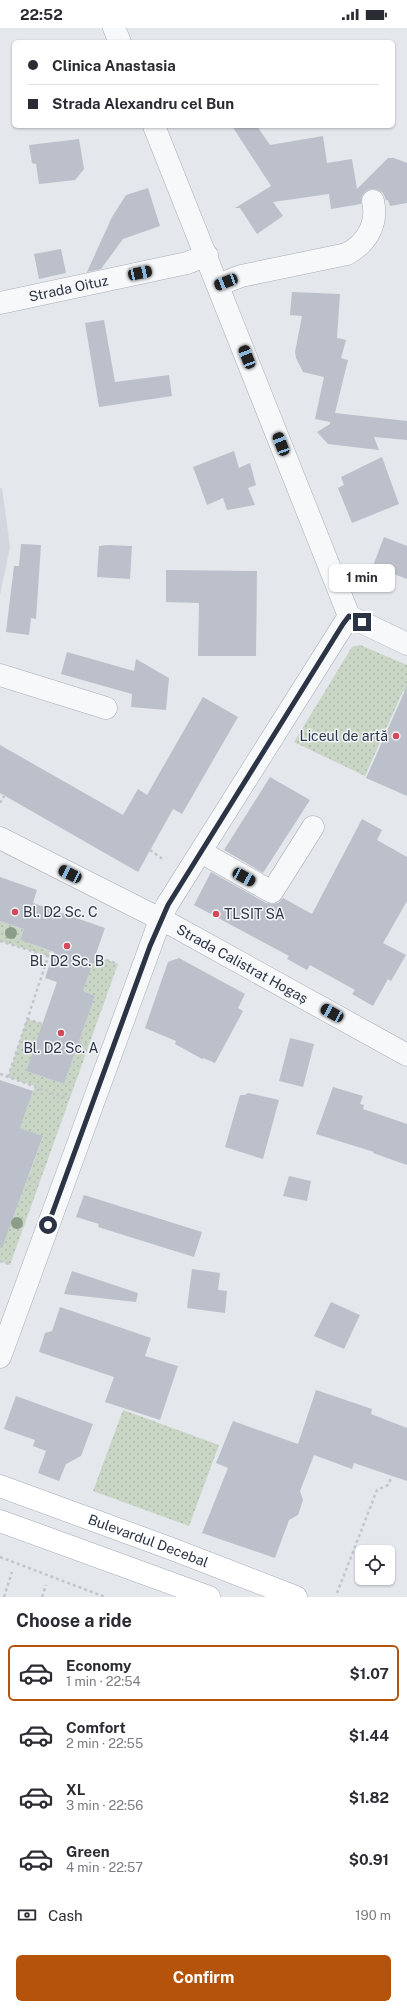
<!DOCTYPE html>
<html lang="en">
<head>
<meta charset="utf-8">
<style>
	:root { --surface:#fff; --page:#f7f7f7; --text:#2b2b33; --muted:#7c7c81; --line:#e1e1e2; --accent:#b45309 }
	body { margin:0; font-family:"Public Sans",sans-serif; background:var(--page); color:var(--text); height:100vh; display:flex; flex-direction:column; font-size:15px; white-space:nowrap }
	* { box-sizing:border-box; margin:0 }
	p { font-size:13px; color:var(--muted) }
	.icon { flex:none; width:22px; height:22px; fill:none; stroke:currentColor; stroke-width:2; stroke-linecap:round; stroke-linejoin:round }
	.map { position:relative; height:1569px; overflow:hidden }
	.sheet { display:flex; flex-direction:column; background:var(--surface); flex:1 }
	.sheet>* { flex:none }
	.banner { position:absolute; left:12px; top:12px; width:383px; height:88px; border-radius:6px; box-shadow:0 1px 3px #0004; display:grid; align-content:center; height:88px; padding:0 16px; background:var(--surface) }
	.buttons { position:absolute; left:355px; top:1517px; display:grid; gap:8px }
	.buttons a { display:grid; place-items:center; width:40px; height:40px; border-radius:6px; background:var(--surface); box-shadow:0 1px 3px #0004; font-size:20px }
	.end { position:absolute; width:18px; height:18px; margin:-9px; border:5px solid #2b3445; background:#fff; box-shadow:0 0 0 2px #fff }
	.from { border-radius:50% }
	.bubble { position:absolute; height:28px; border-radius:6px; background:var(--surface); box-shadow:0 1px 3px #0004; font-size:13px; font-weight:700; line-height:28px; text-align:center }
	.car { position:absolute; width:12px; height:24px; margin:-12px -6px; border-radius:5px; box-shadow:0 0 3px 1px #0007; background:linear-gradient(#222 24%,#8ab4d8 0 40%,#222 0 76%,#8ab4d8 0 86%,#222 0) }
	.banner b { display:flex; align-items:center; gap:14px; height:38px; font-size:15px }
	.banner b+b { border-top:1px solid var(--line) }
	.banner i { width:10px; height:10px; background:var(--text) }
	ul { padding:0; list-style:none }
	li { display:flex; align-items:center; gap:12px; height:56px; margin:0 8px 6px; padding:0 8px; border:2px solid transparent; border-radius:6px }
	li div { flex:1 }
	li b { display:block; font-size:15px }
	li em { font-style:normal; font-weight:700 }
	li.selected { border-color:var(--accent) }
	li>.icon { width:36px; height:36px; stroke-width:1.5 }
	h2 { padding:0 16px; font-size:18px; line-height:48px }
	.pay { display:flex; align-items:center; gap:10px; height:44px; padding:0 16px; font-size:15px }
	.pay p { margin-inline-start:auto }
	.action { display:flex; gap:8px; margin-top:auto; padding:8px 16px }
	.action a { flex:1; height:46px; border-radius:6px; background:var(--accent); color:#fff; font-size:16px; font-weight:700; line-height:46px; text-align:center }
	.status { display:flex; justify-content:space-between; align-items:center; height:28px; padding:0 20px; background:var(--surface); direction:ltr }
	.status svg { height:11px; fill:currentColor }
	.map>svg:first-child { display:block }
	.built { fill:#d2d6de }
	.grass { fill:url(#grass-dots) }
	.building { fill:#bbc0ca }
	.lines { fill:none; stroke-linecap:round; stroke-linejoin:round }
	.minor-casing { stroke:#a9aeb7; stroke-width:23 }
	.major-casing { stroke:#a3abb8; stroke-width:23 }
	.path { stroke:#c2c5cb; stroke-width:2.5; stroke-dasharray:3 3; stroke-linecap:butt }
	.minor { stroke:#f7f8fa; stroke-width:22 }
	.major { stroke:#fff; stroke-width:22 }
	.tree { fill:#899d89 }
	.route { stroke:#2b3445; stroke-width:5 }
	.poi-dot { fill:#d1495b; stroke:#f4f6f9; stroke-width:1.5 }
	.labels { text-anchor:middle; stroke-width:3; stroke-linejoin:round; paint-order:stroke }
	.street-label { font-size:14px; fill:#2b3445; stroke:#f4f6f9 }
	.poi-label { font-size:14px; fill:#2b3445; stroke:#f4f6f9; text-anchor:start }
</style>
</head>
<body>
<div class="status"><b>22:52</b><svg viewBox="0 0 49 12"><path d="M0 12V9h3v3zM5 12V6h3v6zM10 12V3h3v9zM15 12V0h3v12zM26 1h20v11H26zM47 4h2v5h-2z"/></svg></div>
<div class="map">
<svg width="407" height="1569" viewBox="0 0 407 1569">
	<defs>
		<pattern id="grass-dots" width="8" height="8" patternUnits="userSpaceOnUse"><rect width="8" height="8" fill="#c9d6c5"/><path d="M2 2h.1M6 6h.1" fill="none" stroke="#adb8ab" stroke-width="1.8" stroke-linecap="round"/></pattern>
	</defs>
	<rect width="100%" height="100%" fill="#e4e7ec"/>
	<polygon class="built" points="0,460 2,460 10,519 0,567"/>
	<g class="grass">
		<polygon points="360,617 407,637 407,665 403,663 365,748 294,714 352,619"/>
		<polygon points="0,893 24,901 20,912 50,923 48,928 0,913"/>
		<polygon points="95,928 118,936 10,1237 0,1233 0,1189 12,1193 43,1109 20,1100 35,1058 8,1049 27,991 43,996 26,1043 64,1056 95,968 83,963"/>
		<polygon points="123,1382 219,1417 189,1498 93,1463"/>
	</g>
	<g class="building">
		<polygon points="232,98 257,98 270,117 323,108 327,135 352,131 357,161 388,130 394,130 407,135 407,175 390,178 388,172 386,172 383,165 378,162 372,161 366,163 362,168 361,176 331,181 329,166 273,174 283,188 257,206 240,180 235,180 271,158"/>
		<polygon points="79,111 84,141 75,152 39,156 36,136 32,135 29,117"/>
		<polygon points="148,160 160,198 123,211 101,241 87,244 112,189 126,167"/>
		<polygon points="61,221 66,245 39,251 34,226"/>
		<polygon points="292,264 340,266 337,310 346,312 341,330 348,332 335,385 407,393 407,412 374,409 379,422 328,416 317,404 330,396 330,394 315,391 324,349 303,344 296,330 295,324 302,288 290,287"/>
		<polygon points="104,292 115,354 169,347 172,368 99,379 85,295"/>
		<polygon points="234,423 239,440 250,435 256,457 248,460 255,477 227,482 223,470 207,477 193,439"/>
		<polygon points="382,429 399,476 352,495 338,460 344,457 341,449"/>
		<polygon points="384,509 407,518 407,551 373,538"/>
		<polygon points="21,516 41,517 36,591 31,590 29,607 6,604 14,538 19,538"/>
		<polygon points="108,517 132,518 130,551 97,549 99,518"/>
		<polygon points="166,542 257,543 256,628 198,628 199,575 166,574"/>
		<polygon points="67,624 134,643 136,631 169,650 166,682 131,679 132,666 61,646"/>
		<polygon points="407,658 407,768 366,750"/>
		<polygon points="203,669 238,689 182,786 173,781 138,844 0,765 0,717 123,787 138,761 147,767"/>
		<polygon points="270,749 310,772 263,845 224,822"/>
		<polygon points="362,791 382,802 377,812 407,829 407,873 383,915 406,927 391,953 388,951 373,978 352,966 355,962 310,937 307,942 287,931 289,928 194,877 211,844 266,875 272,876 278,875 283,870 312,886"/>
		<polygon points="0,849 37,862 33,875 105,900 83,963 95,968 64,1056 26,1043 57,954 45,950 54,924 20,912 24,901 0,893"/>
		<polygon points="179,930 245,966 238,980 243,983 215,1035 203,1030 202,1031 175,1016 176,1013 145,1000 168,934"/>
		<polygon points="290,1010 314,1016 303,1059 279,1053"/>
		<polygon points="0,1052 33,1063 20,1100 43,1108 2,1220 0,1219"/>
		<polygon points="333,1059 363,1068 360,1076 364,1077 363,1081 407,1096 407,1137 373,1125 374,1124 316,1106"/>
		<polygon points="248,1065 279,1072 263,1131 225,1119 240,1067 245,1067"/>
		<polygon points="289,1148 311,1153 307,1173 283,1168"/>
		<polygon points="84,1167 202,1204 194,1229 98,1199 99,1196 76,1189"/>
		<polygon points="192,1241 220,1245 218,1262 227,1263 225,1285 187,1280"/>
		<polygon points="72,1243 138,1265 136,1274 64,1266"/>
		<polygon points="331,1274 360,1287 344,1321 314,1308"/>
		<polygon points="60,1279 151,1310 145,1328 178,1338 160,1392 105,1374 114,1349 39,1324 45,1305 52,1303"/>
		<polygon points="316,1362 372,1381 371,1386 407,1400 407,1453 354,1435 352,1441 314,1427 300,1463 303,1472 298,1487 289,1492 275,1530 202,1505 228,1440 216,1435 233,1393 298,1416"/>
		<polygon points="16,1368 93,1396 81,1428 66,1436 59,1453 38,1445 46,1423 33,1418 35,1412 4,1401"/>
	</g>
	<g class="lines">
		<g class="minor-casing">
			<g id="minor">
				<polyline points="114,0 120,14"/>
				<path d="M218,257L241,248L347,226C367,215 378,196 373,173"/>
				<path id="s1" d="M0,275L187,235L207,227"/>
				<polyline points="349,588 407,616"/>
				<polyline points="0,647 106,680"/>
				<path id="s2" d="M0,810L174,898L407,1027"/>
				<polyline points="201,824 272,864 313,799"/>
				<polyline points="0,1329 160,892 167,877 349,588 154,98"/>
			</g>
		</g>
		<g class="major-casing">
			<g id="major">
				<path id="s3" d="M0,1458L172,1521L296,1569"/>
				<polyline points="0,1493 209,1569"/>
			</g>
		</g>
		<g class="path">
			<polyline points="0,775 4,768"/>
			<polyline points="150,822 164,832"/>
			<polyline points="0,913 48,928"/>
			<polyline points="95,928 118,936"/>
			<polyline points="27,991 43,996"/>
			<polyline points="79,1014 89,1018"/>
			<polyline points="0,1046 69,1071"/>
			<polyline points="8,1049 50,923"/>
			<polyline points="28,1151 38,1155"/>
			<polyline points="0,1233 9,1236"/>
			<polyline points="0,1529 105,1569"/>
			<polyline points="337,1565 377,1462 388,1457 392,1448"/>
			<polyline points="4,1569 12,1544"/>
			<polyline points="42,1569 46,1557"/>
		</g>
		<use href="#minor" class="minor"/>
		<use href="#major" class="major"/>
	</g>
	<g class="tree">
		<circle cx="11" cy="905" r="6"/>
		<circle cx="17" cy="1195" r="6"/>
	</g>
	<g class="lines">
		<polyline class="route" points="48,1197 150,918 168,877 343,596 349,588 362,594"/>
	</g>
	<g class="poi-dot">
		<circle cx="396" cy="708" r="4"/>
		<circle cx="15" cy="884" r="4"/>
		<circle cx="216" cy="886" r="4"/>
		<circle cx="67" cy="918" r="4"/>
		<circle cx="61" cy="1005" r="4"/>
	</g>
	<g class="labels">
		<g class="street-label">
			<text dy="5" stroke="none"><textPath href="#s1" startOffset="70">Strada Oituz</textPath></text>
			<text dy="5" stroke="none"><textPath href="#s2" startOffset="273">Strada Calistrat Hogaș</textPath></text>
			<text dy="5" stroke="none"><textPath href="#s3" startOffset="158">Bulevardul Decebal</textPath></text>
		</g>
		<g class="poi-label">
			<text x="388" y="713" text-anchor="end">Liceul de artă</text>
			<text x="23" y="889">Bl. D2 Sc. C</text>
			<text x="224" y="891">TLSIT SA</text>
			<text x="67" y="938" text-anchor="middle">Bl. D2 Sc. B</text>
			<text x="61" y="1025" text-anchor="middle">Bl. D2 Sc. A</text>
		</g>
	</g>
</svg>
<div class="buttons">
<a><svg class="icon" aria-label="locate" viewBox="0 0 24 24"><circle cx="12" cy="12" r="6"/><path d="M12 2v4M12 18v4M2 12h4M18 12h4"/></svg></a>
</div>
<i class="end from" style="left:48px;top:1197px"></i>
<i class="end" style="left:362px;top:594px"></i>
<div class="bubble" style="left:329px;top:536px;width:66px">1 min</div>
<i class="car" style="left:140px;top:245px;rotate:78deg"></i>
<i class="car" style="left:226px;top:254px;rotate:249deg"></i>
<i class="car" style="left:247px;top:329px;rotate:339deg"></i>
<i class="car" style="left:281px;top:416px;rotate:339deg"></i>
<i class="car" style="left:70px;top:846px;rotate:297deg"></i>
<i class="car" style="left:244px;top:849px;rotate:119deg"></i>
<i class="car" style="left:332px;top:985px;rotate:299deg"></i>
<div class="banner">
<b><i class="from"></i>Clinica Anastasia</b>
<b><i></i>Strada Alexandru cel Bun</b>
</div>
</div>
<section class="sheet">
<h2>Choose a ride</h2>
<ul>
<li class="selected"><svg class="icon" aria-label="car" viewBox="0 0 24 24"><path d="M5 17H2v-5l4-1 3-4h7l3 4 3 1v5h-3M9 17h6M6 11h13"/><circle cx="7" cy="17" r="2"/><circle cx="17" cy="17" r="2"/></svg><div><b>Economy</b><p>1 min · 22:54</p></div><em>$1.07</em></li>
<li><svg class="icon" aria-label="car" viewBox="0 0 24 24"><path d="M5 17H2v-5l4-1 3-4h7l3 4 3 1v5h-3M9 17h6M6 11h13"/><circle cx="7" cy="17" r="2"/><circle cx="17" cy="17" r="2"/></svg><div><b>Comfort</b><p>2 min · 22:55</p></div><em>$1.44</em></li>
<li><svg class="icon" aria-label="car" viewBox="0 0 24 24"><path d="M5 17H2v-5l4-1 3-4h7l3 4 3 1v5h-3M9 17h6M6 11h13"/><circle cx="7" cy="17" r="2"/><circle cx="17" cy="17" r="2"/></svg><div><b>XL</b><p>3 min · 22:56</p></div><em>$1.82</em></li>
<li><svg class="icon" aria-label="car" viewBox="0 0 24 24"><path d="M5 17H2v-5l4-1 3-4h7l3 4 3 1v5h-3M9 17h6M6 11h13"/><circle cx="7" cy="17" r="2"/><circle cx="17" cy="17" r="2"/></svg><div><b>Green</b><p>4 min · 22:57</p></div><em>$0.91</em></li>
</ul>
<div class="pay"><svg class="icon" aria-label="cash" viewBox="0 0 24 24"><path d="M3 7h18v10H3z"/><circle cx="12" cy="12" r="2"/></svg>Cash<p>190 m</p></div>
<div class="action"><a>Confirm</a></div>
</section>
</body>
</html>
